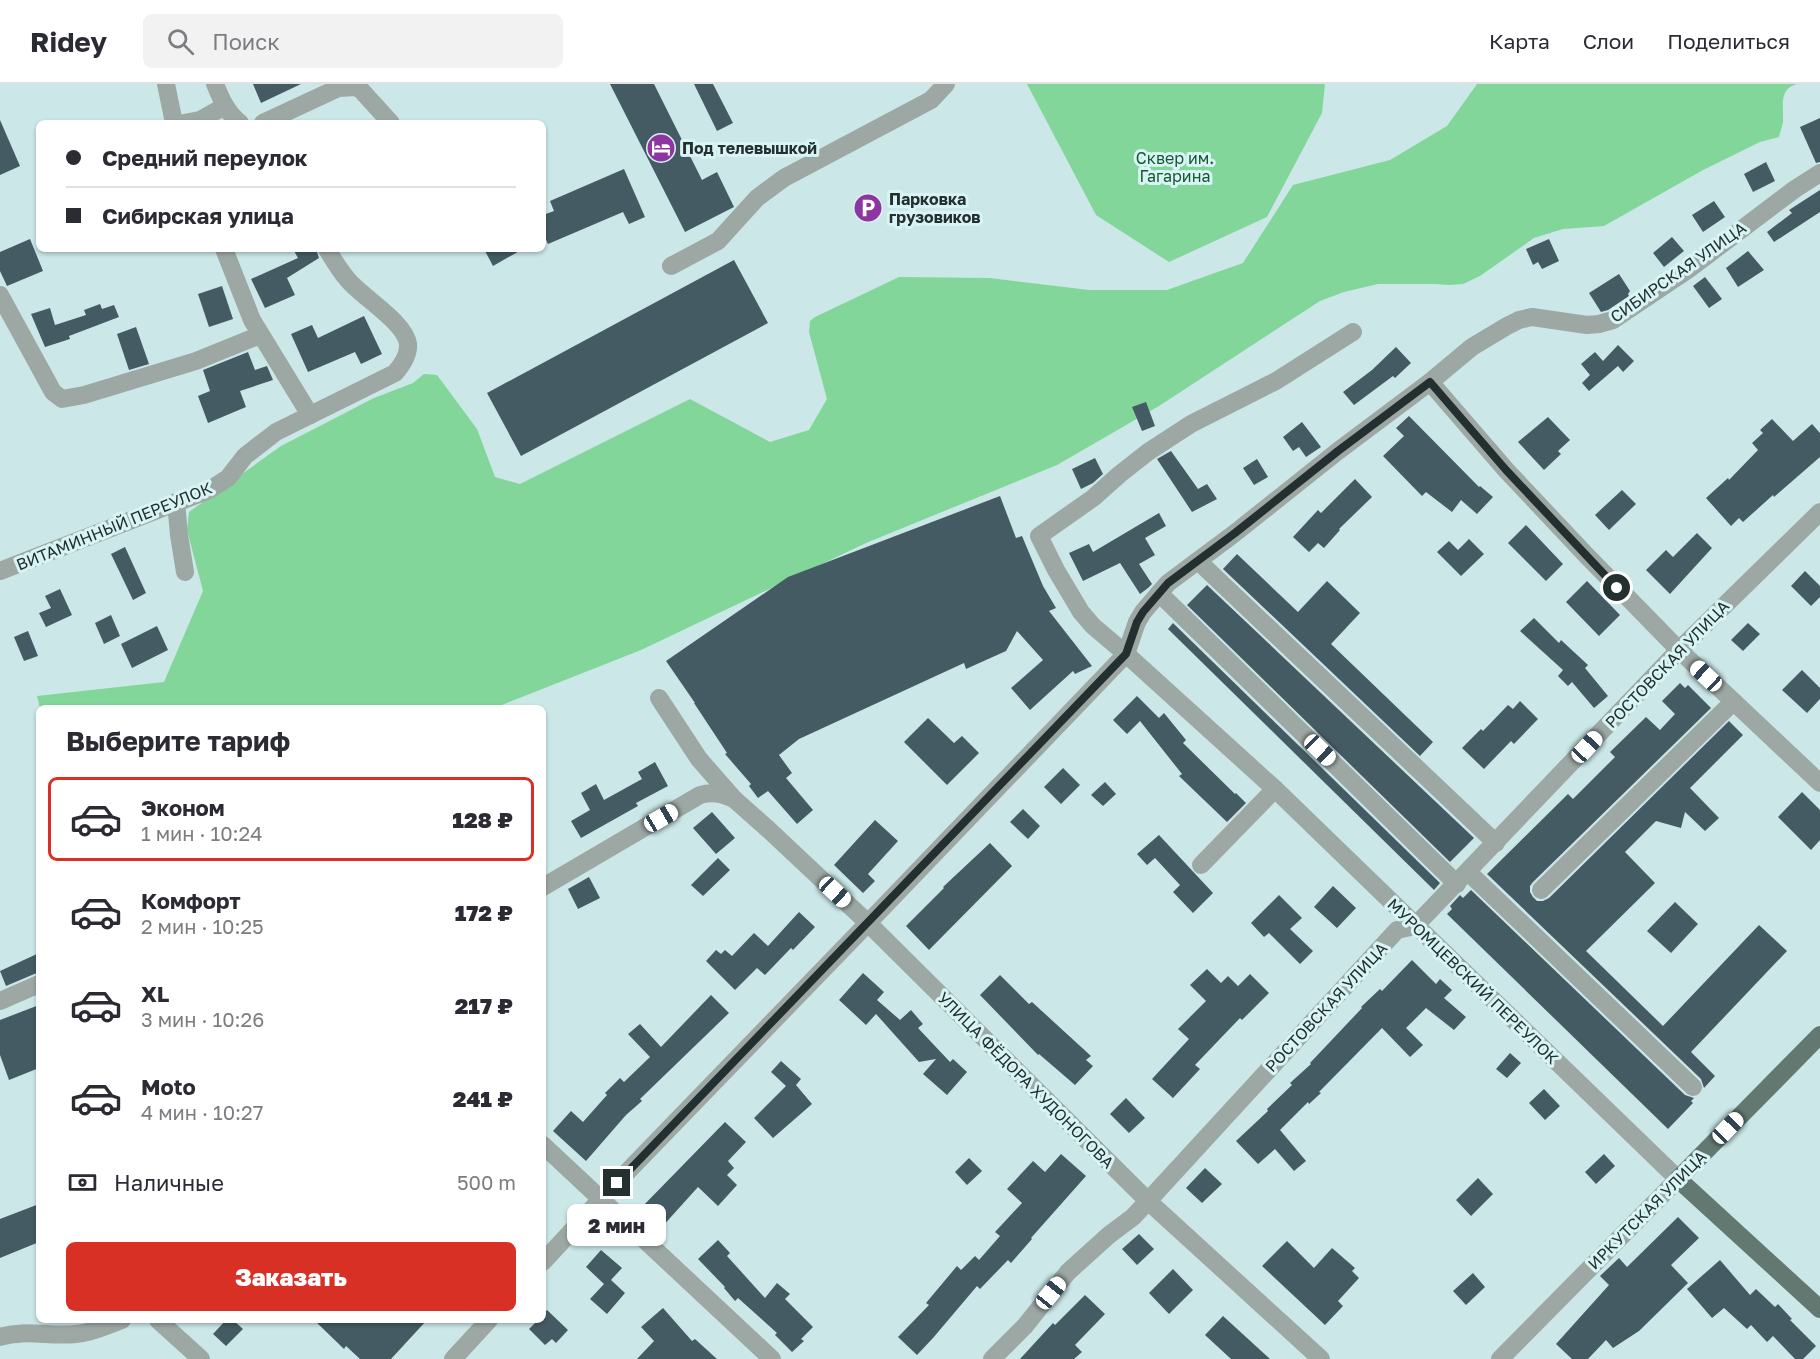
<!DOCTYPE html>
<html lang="ru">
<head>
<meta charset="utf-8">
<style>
	:root { --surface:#fff; --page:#f2f2f3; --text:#2b2b33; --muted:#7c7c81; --line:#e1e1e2; --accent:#d93025 }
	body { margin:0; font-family:"Golos Text",sans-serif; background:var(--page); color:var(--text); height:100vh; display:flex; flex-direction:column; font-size:22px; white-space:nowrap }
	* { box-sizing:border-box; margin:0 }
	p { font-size:20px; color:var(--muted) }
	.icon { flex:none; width:33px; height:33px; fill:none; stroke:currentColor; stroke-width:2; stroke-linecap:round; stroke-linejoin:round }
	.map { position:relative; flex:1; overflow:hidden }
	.drawer { position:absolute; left:36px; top:621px; width:510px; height:618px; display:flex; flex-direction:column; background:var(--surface); border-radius:9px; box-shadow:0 2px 4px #0004 }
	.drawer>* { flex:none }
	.guide { position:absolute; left:36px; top:36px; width:510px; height:132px; border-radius:9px; box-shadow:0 2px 4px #0004; display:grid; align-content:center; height:132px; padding:0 30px; background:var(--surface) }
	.end { position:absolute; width:27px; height:27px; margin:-14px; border:8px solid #242f2f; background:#fff; box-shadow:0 0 0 3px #fff }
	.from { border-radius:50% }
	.bubble { position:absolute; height:42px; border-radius:9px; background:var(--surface); box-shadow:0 2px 4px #0004; font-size:20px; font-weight:800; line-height:42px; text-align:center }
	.car { position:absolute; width:18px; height:36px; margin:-18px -9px; border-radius:8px; box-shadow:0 0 4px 2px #0007; background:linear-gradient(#fff 24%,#345 0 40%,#fff 0 76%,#345 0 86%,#fff 0) }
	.guide b { display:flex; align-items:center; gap:21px; height:57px; font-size:22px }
	.guide b+b { border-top:2px solid var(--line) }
	.guide i { width:15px; height:15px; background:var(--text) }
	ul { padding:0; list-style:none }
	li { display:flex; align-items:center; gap:18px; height:84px; margin:0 12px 9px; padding:0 18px; border:3px solid transparent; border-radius:9px }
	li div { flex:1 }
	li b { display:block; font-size:22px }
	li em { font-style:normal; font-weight:800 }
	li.selected { border-color:var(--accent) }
	li>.icon { width:54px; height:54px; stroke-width:1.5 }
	h2 { padding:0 30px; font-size:27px; line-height:72px }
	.pay { display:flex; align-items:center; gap:15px; height:66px; padding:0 30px; font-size:22px }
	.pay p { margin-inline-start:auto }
	.action { display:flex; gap:12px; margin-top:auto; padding:12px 30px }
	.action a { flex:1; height:69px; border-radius:9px; background:var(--accent); color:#fff; font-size:24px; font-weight:800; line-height:69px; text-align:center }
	header { display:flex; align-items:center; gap:36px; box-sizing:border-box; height:84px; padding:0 30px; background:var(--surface); border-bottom:2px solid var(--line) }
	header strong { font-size:28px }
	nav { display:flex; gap:33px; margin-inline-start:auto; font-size:21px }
	.search { width:420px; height:54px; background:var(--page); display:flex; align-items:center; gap:15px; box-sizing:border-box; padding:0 21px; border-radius:9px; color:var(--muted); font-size:22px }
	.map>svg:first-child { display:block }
	.green { fill:#82d699 }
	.building { fill:#455b63 }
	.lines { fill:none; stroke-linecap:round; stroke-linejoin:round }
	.minor { stroke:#9da8a4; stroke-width:18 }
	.major { stroke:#647872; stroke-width:18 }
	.route { stroke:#242f2f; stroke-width:8 }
	.labels { text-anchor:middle; stroke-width:6; stroke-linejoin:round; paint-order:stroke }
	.poi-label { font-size:16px; font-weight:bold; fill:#242f2f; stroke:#d8f4f5; text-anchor:start }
	.park-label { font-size:16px; fill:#15582f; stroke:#d8f4f5 }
	.street-label { font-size:16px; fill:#242f2f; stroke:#d8f4f5 }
</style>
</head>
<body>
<header>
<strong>Ridey</strong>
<div class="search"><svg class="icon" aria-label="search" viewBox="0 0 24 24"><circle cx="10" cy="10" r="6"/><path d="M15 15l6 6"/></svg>Поиск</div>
<nav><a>Карта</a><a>Слои</a><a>Поделиться</a></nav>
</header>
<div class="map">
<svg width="1820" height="1275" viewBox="0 0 1820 1275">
	<rect width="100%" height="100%" fill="#cbe7e8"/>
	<g class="green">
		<polygon points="1027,0 1325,0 1322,29 1267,133 1169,178 1096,131"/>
		<path d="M1477,0H1797C1778,5 1784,23 1783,38C1782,43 1780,48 1779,53L1760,58L1703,86L1604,142L1563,145L1534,154L1480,192L1463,200L1449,201L1435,200H1378L1344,208L1320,217L1159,322L1057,381L866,459L641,566L494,624H40L37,612L164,598L203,507L187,446L189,428L281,362L374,314L413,299L424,290L437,291L477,345L495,393L520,400L690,315L770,358L809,346L827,315L809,248L810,237L815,233L899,193L990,194L1089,206H1167L1243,179L1293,101L1390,76L1447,42Z"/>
	</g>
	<g class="building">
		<polygon points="253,0 301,0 261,19"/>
		<polygon points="610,0 654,0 702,96 717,88 734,123 732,124 685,148"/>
		<polygon points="694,0 713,0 733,39 717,47"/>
		<polygon points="1820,34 1820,78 1816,79 1800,43"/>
		<polygon points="0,36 20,82 0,91"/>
		<polygon points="1766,78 1775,97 1753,108 1744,90"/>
		<polygon points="624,85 645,133 629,140 623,128 548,160 543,149 543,131 554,127 550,117"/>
		<polygon points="1820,106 1820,128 1774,158 1767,148 1792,129 1789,126"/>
		<polygon points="1714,117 1725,133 1703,148 1692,131"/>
		<polygon points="1672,153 1684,167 1664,183 1653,169"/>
		<polygon points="30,155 43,187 7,202 0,187 0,168"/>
		<polygon points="1549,155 1559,177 1542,185 1538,178 1533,181 1526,165"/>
		<polygon points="293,165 316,165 319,174 287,194 295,211 265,224 251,195 298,174"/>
		<polygon points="484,165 523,165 493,182"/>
		<polygon points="1748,167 1764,186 1738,203 1726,184"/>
		<polygon points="734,176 768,239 521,372 487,309"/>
		<polygon points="1619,190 1630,207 1628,210 1629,212 1608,226 1601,228 1589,209"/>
		<polygon points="1705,193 1722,215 1709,224 1693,202"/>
		<polygon points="222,202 233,235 209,243 198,210"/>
		<polygon points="100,220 102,225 114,221 119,233 69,252 70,255 45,263 31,230 50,224 55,241 86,231 84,226"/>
		<polygon points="364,232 382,270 361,280 355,268 308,288 291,250 312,241 318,254"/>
		<polygon points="136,243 149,280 129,286 117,250"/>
		<polygon points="1618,261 1634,277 1623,288 1618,282 1589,307 1582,299 1590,291 1581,280 1595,268 1603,277"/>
		<polygon points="1396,263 1411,279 1395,294 1393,292 1354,321 1343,308 1372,286"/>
		<polygon points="248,268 255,286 267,282 273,296 240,307 246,323 208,339 198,312 210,307 203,286"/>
		<polygon points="1146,318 1155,342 1142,347 1132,323"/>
		<polygon points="1409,332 1479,403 1480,402 1493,413 1477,430 1461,416 1452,428 1426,408 1422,412 1383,372 1404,352 1396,344"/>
		<polygon points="1548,333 1570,356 1558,367 1561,370 1544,386 1518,358"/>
		<polygon points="1772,335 1793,357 1812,340 1820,349 1820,373 1774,413 1773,411 1743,438 1739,434 1731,442 1706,414 1728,394 1729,396 1758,366 1752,359 1763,349 1760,346"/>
		<polygon points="1302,338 1321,363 1306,373 1299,363 1293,367 1283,353"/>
		<polygon points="1171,367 1198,405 1207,400 1217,415 1192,428 1157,375"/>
		<polygon points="1095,374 1103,390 1093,399 1081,405 1072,385"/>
		<polygon points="1257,375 1268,393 1254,401 1243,384"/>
		<polygon points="1355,395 1372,413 1339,445 1340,446 1324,464 1318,459 1309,468 1293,453 1318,426 1321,429"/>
		<polygon points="1622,406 1636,420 1609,446 1595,431"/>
		<polygon points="1000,412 1016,454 1022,452 1043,502 1056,524 1049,527 1092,582 1075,590 1073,587 1030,626 1011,604 1043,576 1017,547 1006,567 966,585 964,579 799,655 779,671 792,689 786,694 813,726 797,740 768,707 758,714 749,702 751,700 725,670 727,669 694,619 695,619 666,577 788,493"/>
		<polygon points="1159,429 1166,442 1145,454 1155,471 1139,480 1152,500 1148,504 1140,510 1120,479 1083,497 1069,469 1089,460 1093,468"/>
		<polygon points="1526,441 1563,480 1546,497 1508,459"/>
		<polygon points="1697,449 1712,464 1670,510 1646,486 1666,466 1673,473"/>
		<polygon points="1469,455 1484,470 1461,492 1437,468 1449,457 1458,466"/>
		<polygon points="125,463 146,509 133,516 111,470"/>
		<polygon points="1237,470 1298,528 1327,497 1360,529 1331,560 1433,658 1420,672 1223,485"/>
		<polygon points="1805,487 1820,502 1820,513 1811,522 1791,502"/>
		<polygon points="1587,497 1620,531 1599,552 1566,518"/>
		<polygon points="1207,501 1474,754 1450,778 1187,521"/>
		<polygon points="60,505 72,531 46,543 39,529 51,524 45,512"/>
		<polygon points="111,531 120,552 104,560 95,539"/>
		<polygon points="1534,534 1559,559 1561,556 1588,581 1585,584 1608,612 1594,624 1572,598 1568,602 1558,592 1563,586 1520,547"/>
		<polygon points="1173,539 1440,799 1434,806 1168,545"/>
		<polygon points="1748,539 1760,550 1743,567 1731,556"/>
		<polygon points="157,542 168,566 132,584 121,560"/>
		<polygon points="28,547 38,572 24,577 14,553"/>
		<polygon points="1802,586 1820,604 1820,615 1807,629 1782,606"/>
		<polygon points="1680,599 1685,604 1688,601 1711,624 1533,798 1530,802 1530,808 1533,813 1537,817 1543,817 1549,814 1729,637 1743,651 1690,704 1719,734 1705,747 1685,728 1681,744 1656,737 1625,768 1655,799 1586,867 1663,942 1759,841 1787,867 1691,968 1715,992 1704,1004 1701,995 1487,790 1568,710 1573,715 1615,673 1610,668 1646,633 1660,646 1675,630 1662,617"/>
		<polygon points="1137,612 1159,634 1164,629 1186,656 1183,659 1235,710 1236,709 1246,719 1227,738 1179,692 1182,690 1140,637 1127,650 1113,636"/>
		<polygon points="1520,617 1538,635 1514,660 1511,657 1484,685 1462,664 1481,645 1483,647 1508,621 1513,625"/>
		<polygon points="928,634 954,659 962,652 979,669 947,701 904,658"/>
		<polygon points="655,678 668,702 636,719 638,722 581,754 571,737 590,726 581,709 596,700 604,716 642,695 638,688"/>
		<polygon points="1063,684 1080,701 1061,720 1044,703"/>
		<polygon points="1105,698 1116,710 1103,722 1091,711"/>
		<polygon points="1802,708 1820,726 1820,756 1811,766 1778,733"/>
		<polygon points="1023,725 1040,742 1028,755 1010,738"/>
		<polygon points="712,728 735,754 716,770 693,744"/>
		<polygon points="875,736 898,757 868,790 875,797 863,809 834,781"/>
		<polygon points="1159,751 1213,809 1193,829 1173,808 1180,801 1155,774 1147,781 1137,770"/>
		<polygon points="990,759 1012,782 929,866 906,842 944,804 943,803"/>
		<polygon points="718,774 730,786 703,812 691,801"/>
		<polygon points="589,793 600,814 578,825 568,805"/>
		<polygon points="1333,802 1356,824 1337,844 1314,823"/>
		<polygon points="1471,806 1685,1011 1694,1014 1691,1017 1693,1019 1668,1045 1447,830 1452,825 1450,822 1460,811 1463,814"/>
		<polygon points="1279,811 1302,834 1290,845 1313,867 1300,880 1269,849 1264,853 1251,839"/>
		<polygon points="1675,818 1698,840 1671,869 1647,847"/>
		<polygon points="799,828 815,843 793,866 791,864 765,891 757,884 735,906 706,877 716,866 721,870 725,866 732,872 754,849 768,862"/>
		<polygon points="39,869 39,888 6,902 0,887"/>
		<polygon points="1412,876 1436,900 1440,895 1452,906 1444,914 1466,933 1454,946 1426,924 1406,944 1423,961 1410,973 1382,944 1319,1008 1321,1009 1309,1020 1308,1018 1280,1046 1306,1077 1294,1087 1275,1065 1258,1080 1236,1057 1268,1027 1267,1025 1292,1001 1290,999 1311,980 1310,979 1362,924 1361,923 1380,905 1382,907"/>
		<polygon points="1207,885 1221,899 1228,892 1238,902 1250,890 1269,909 1242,936 1240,934 1195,981 1200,985 1173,1014 1152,995 1189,955 1178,945 1206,917 1190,901"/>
		<polygon points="863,889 884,908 877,916 900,936 911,926 923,940 918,944 950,978 953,975 967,988 947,1011 923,990 936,975 919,978 876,930 866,941 839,916"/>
		<polygon points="1000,891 1029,920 1032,918 1091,972 1086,976 1093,982 1075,1001 1039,970 1038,971 980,911"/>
		<polygon points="711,911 729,929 640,1015 642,1017 626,1031 586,1077 553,1047 571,1027 583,1038 607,1011 605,1009 620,994 624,998 650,973 628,950 640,940 661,963"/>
		<polygon points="39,921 39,984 9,996 0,971 0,936"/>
		<polygon points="1510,969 1521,979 1507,994 1496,985"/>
		<polygon points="781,977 801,995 796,1001 812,1020 773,1054 754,1034 786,1002 771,988"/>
		<polygon points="1544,1005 1560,1022 1545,1036 1529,1019"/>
		<polygon points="1126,1014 1145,1034 1129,1049 1110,1030"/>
		<polygon points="725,1038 746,1058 728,1077 734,1084 727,1091 737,1101 718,1122 698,1103 661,1144 640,1125"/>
		<polygon points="1061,1070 1086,1092 1031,1154 1032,1155 1011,1179 1008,1176 980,1205 977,1202 933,1254 917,1271 898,1253 929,1221 926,1219 957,1182 961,1186 975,1172 979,1176 1000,1152 995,1148 1022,1119 1007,1105 1033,1077 1045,1088"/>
		<polygon points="1604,1070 1615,1082 1596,1100 1585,1088"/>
		<polygon points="969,1074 982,1087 967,1101 955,1088"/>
		<polygon points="1205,1084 1222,1100 1202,1119 1186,1104"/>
		<polygon points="1478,1094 1493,1110 1471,1132 1456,1116"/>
		<polygon points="39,1120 39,1158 0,1174 0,1135"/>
		<polygon points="1678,1133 1699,1154 1671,1181 1688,1199 1639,1247 1613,1264 1606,1256 1588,1275 1572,1275 1556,1260 1609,1201 1600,1192 1619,1174 1627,1183"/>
		<polygon points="1139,1150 1154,1165 1137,1181 1122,1165"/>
		<polygon points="718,1156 730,1169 727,1172 765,1214 777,1199 790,1210 785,1215 813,1243 801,1255 804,1257 792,1268 775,1251 777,1249 738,1214 735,1217 724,1204 725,1203 698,1175"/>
		<polygon points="1287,1157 1314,1184 1332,1164 1355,1184 1352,1187 1359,1194 1338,1217 1343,1222 1325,1241 1262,1182"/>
		<polygon points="601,1166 622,1184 611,1196 625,1209 607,1230 590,1215 604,1200 586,1183"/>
		<polygon points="1720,1176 1750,1211 1756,1205 1775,1223 1778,1220 1792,1235 1790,1236 1816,1262 1803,1275 1795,1275 1773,1252 1767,1258 1751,1241 1747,1245 1724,1224 1712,1234 1687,1205"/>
		<polygon points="1173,1185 1193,1206 1169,1230 1149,1209"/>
		<polygon points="1473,1189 1485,1203 1466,1221 1453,1207"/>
		<polygon points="1085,1211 1105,1230 1075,1261 1082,1268 1074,1275 1020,1275 1053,1239 1055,1241"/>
		<polygon points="663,1224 692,1257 695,1255 717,1275 637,1275 654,1257 641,1243"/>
		<polygon points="547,1226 568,1246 556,1259 552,1255 545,1261 529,1245 538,1236 543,1236 543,1231"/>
		<polygon points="1223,1232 1270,1275 1231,1275 1205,1251"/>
		<polygon points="226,1236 233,1236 243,1245 226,1262 213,1250"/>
		<polygon points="314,1236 427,1236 391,1275 360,1275 346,1262 344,1265"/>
	</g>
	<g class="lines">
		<g class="minor">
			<polyline points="166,0 174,39"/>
			<path d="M215,0C221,15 227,29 240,39"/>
			<polyline points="184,39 200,36 225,22"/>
			<polyline points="263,39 338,4 356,3 361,6 391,39"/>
			<polyline points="224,165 252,236 310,331"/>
			<polyline points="671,182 718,157 757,114 784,94 931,16 946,0"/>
			<polyline points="0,211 53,308 62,315 84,311 196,277 260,251"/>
			<polyline points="1353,248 1276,297 1191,340 1148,368 1120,390 1093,414 1039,452 1056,486 1081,528 1093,542 1126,570 1275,705 1678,1095 1500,1275"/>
			<polyline points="1430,298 1506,386 1587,472 1679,566 1820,699"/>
			<polyline points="176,418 179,451 185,488"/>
			<polyline points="1198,477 1496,759"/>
			<path d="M0,487L209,406L228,394L245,372L276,348L395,289C402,281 409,271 408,260C405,238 362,213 348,196C340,187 333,175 327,165"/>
			<polyline points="1159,509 1457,800"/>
			<polyline points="659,614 699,675 734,715 769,746 868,839 1148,1117 1321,1275"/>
			<polyline points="1201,781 1275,705"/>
			<polyline points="1468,788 1693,1003"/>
			<path d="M543,803L700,711C713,707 722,710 734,715"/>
			<polyline points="1541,806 1733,618"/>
			<polyline points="0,917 39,900"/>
			<polyline points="543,1061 772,1275"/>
			<polyline points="543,1178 601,1115 868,839 1126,570 1137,538 1143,528 1168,499 1235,449 1338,367 1430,298 1472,263 1507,242 1519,236 1532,233 1587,241 1599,240 1613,236 1689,185 1795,105 1820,89"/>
			<polyline points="158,1236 201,1275"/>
			<path d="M0,1253C25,1245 50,1253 76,1250C93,1249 107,1241 122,1236"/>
			<polyline points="453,1275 489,1236"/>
			<polyline points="992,1275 1025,1242 1068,1188 1109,1151 1133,1133 1148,1117 1397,846 1415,842 1679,566 1820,428"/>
		</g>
		<polyline class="major" points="1820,951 1678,1095 1820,1225"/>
	</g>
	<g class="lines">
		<polyline class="route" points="617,1099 1126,570 1137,538 1143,528 1168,499 1235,449 1338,367 1430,298 1506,386 1617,504"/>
	</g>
	<defs>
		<g id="hotel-disc" transform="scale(1.5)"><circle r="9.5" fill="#8d35a1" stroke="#d8f4f5"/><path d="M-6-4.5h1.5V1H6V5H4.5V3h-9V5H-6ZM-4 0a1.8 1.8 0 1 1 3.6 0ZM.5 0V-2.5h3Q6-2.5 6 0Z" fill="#fff"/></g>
		<g id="parking-disc" transform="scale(1.5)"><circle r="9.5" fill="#8d35a1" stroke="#d8f4f5"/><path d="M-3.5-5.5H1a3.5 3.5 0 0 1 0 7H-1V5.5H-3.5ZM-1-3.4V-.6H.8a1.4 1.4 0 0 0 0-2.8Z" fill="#fff"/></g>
	</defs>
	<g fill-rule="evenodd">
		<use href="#hotel-disc" x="661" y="64"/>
		<use href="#parking-disc" x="868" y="124"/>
	</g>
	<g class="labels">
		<g class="poi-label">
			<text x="682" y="70">Под телевышкой</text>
			<text x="889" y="121">Парковка<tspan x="889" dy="18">грузовиков</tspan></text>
		</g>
		<g class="park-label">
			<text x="1175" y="80">Сквер им.<tspan x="1175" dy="18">Гагарина</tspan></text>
		</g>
		<g class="street-label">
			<text transform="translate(1678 188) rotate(-35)" y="6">СИБИРСКАЯ УЛИЦА</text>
			<text transform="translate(114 442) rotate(-22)" y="6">ВИТАМИННЫЙ ПЕРЕУЛОК</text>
			<text transform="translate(1667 580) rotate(-46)" y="6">РОСТОВСКАЯ УЛИЦА</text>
			<text transform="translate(1473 897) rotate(44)" y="6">МУРОМЦЕВСКИЙ ПЕРЕУЛОК</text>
			<text transform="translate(1326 923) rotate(-47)" y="6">РОСТОВСКАЯ УЛИЦА</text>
			<text transform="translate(1026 996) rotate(45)" y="6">УЛИЦА ФЁДОРА ХУДОНОГОВА</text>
			<text transform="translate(1647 1126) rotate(-45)" y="6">ИРКУТСКАЯ УЛИЦА</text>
		</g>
	</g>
</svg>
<i class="end from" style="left:1617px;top:504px"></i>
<i class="end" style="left:617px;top:1099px"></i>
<div class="bubble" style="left:567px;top:1120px;width:99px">2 мин</div>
<i class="car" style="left:1706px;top:592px;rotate:313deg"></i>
<i class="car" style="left:1587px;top:663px;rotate:43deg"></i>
<i class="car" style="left:1320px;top:666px;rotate:134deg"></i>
<i class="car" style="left:661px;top:734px;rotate:60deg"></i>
<i class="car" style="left:835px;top:808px;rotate:133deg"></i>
<i class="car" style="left:1728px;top:1044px;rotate:44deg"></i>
<i class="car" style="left:1051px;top:1209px;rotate:39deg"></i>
<div class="guide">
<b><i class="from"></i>Средний переулок</b>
<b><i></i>Сибирская улица</b>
</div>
<section class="drawer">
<h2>Выберите тариф</h2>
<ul>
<li class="selected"><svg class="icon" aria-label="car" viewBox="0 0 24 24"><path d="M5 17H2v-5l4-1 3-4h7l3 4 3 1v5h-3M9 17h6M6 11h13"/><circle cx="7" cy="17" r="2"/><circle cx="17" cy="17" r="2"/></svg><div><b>Эконом</b><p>1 мин · 10:24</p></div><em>128 ₽</em></li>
<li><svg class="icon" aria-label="car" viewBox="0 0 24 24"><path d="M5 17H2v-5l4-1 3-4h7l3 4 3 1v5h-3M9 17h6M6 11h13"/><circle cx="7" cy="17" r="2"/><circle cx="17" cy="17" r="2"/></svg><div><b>Комфорт</b><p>2 мин · 10:25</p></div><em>172 ₽</em></li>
<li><svg class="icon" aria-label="car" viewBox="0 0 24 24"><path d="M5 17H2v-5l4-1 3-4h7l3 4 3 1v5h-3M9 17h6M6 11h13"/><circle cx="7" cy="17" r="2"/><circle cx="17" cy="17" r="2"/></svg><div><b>XL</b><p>3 мин · 10:26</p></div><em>217 ₽</em></li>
<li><svg class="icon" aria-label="car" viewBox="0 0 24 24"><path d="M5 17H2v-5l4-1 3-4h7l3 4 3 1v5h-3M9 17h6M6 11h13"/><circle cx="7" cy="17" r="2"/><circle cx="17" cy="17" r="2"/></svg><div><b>Moto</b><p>4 мин · 10:27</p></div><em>241 ₽</em></li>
</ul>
<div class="pay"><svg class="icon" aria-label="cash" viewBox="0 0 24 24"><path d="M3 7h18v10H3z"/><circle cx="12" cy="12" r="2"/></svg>Наличные<p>500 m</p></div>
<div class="action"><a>Заказать</a></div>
</section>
</div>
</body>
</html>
